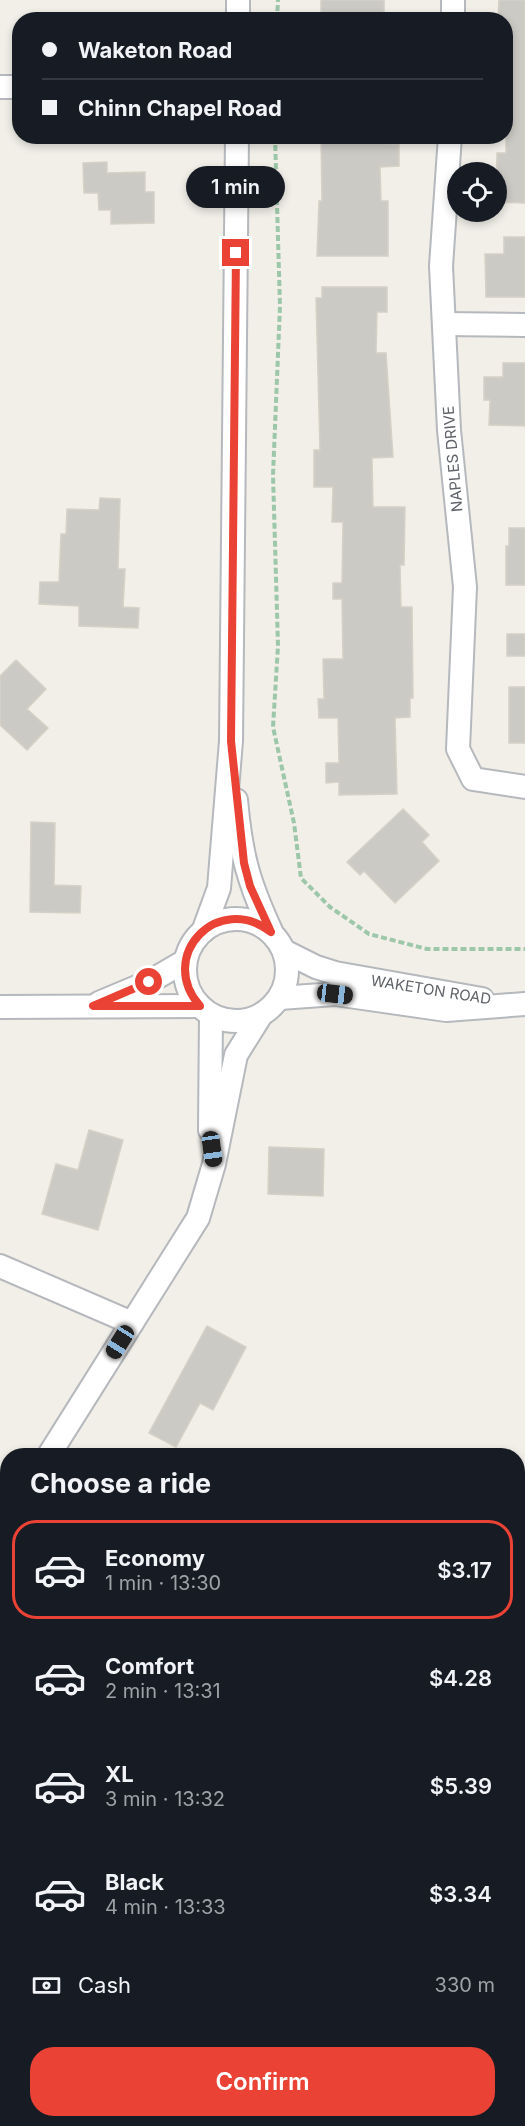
<!DOCTYPE html>
<html lang="en">
<head>
<meta charset="utf-8">
<style>
	:root { --surface:#171b24; --page:#20242c; --text:#f1f3f6; --muted:#9ea1a6; --line:#363941; --accent:#ea4335 }
	body { margin:0; font-family:Inter,sans-serif; background:var(--page); color:var(--text); height:100vh; display:flex; flex-direction:column; font-size:22px; white-space:nowrap }
	* { box-sizing:border-box; margin:0 }
	p { font-size:20px; color:var(--muted) }
	.icon { flex:none; width:33px; height:33px; fill:none; stroke:currentColor; stroke-width:2; stroke-linecap:round; stroke-linejoin:round }
	.map { position:relative; flex:1; overflow:hidden }
	.drawer { position:absolute; left:0px; top:1448px; width:525px; height:680px; display:flex; flex-direction:column; background:var(--surface); border-radius:24px 24px 0 0; box-shadow:0 3px 9px #0003 }
	.drawer>* { flex:none }
	.banner { position:absolute; left:12px; top:12px; width:501px; height:132px; border-radius:24px; box-shadow:0 3px 9px #0003; display:grid; align-content:center; height:132px; padding:0 30px; background:var(--surface) }
	.fabs { position:absolute; left:447px; top:162px; display:grid; gap:12px }
	.fabs a { display:grid; place-items:center; width:60px; height:60px; border-radius:50%; background:var(--surface); box-shadow:0 3px 9px #0003; font-size:30px }
	.end { position:absolute; width:27px; height:27px; margin:-14px; border:8px solid #ea4335; background:#fff; box-shadow:0 0 0 3px #fff }
	.from { border-radius:50% }
	.bubble { position:absolute; height:42px; border-radius:21px; background:var(--surface); box-shadow:0 3px 9px #0003; font-size:20px; font-weight:600; line-height:42px; text-align:center }
	.car { position:absolute; width:18px; height:36px; margin:-18px -9px; border-radius:8px; box-shadow:0 0 4px 2px #0007; background:linear-gradient(#222 24%,#8ab4d8 0 40%,#222 0 76%,#8ab4d8 0 86%,#222 0) }
	.banner b { display:flex; align-items:center; gap:21px; height:57px; font-size:22px }
	.banner b+b { border-top:2px solid var(--line) }
	.banner i { width:15px; height:15px; background:var(--text) }
	ul { padding:0; list-style:none }
	li { display:flex; align-items:center; gap:18px; height:99px; margin:0 12px 9px; padding:0 18px; border:3px solid transparent; border-radius:24px }
	li div { flex:1 }
	li b { display:block; font-size:22px }
	li em { font-style:normal; font-weight:600 }
	li.on { border-color:var(--accent) }
	li>.icon { width:54px; height:54px; stroke-width:1.5 }
	h2 { padding:0 30px; font-size:27px; line-height:72px }
	.pay { display:flex; align-items:center; gap:15px; height:66px; padding:0 30px; font-size:22px }
	.pay p { margin-inline-start:auto }
	.primary-button { display:flex; gap:12px; margin-top:auto; padding:12px 30px }
	.primary-button a { flex:1; height:69px; border-radius:24px; background:var(--accent); color:#fff; font-size:24px; font-weight:600; line-height:69px; text-align:center }
	.map>svg:first-child { display:block }
	.building { fill:#cccac5; stroke:#d6d1c6; stroke-width:1.5 }
	.lines { fill:none; stroke-linecap:round; stroke-linejoin:round }
	.minor-casing { stroke:#b5b8bc; stroke-width:26 }
	.path { stroke:#9cc7a9; stroke-width:4; stroke-dasharray:6 3; stroke-linecap:butt }
	.minor { stroke:#fff; stroke-width:22 }
	.route { stroke:#ea4335; stroke-width:8 }
	.labels { text-anchor:middle; stroke-width:6; stroke-linejoin:round; paint-order:stroke }
	.street-label { font-size:15px; fill:#5f6368; stroke:#fff }
</style>
</head>
<body>
<div class="map">
<svg width="525" height="2126" viewBox="0 0 525 2126">
	<rect width="100%" height="100%" fill="#f1efe8"/>
	<g class="building">
		<rect x="321" y="0" width="63" height="20"/>
		<polygon points="499,0 525,0 525,203 496,202 497,153 506,153 506,20 498,20"/>
		<polygon points="321,136 387,136 387,144 399,144 399,166 380,167 381,201 388,201 388,256 317,256 319,201 322,201"/>
		<polygon points="107,162 107,173 145,172 145,192 154,192 154,223 111,224 111,210 99,210 98,193 84,193 83,163"/>
		<polygon points="504,237 525,237 525,297 486,297 485,254 504,254"/>
		<polygon points="322,287 387,287 387,312 377,312 376,353 386,353 393,457 372,458 373,507 405,507 404,565 400,565 401,607 412,607 413,698 410,698 410,717 395,718 397,794 339,795 339,782 326,783 326,763 339,763 338,718 319,718 318,699 324,699 323,659 343,659 342,599 333,599 333,583 342,583 343,522 332,522 333,487 314,487 314,450 320,450 316,298 322,298"/>
		<polygon points="503,363 525,363 525,426 489,425 490,400 484,400 484,377 503,377"/>
		<polygon points="100,498 120,499 118,569 125,569 123,607 139,608 138,628 79,626 79,606 39,604 40,582 59,582 61,534 66,534 67,509 99,510"/>
		<polygon points="509,528 525,528 525,585 506,585 506,546 509,546"/>
		<rect x="507" y="634" width="18" height="22"/>
		<polygon points="16,660 46,689 27,709 48,728 27,750 0,725 0,676"/>
		<rect x="509" y="687" width="16" height="56"/>
		<polygon points="403,809 429,835 422,842 439,861 395,903 364,871 360,875 347,862"/>
		<polygon points="31,822 55,823 54,885 81,886 80,913 30,912"/>
		<polygon points="89,1130 123,1140 98,1230 42,1214 56,1164 78,1170"/>
		<polygon points="269,1147 324,1149 323,1196 268,1194"/>
		<polygon points="207,1326 246,1347 213,1410 200,1403 176,1447 149,1433"/>
	</g>
	<g class="lines">
		<g class="minor-casing">
			<g id="minor">
				<polyline points="453,0 453,20"/>
				<polyline points="238,20 238,0"/>
				<polyline points="0,87 20,87"/>
				<polyline points="450,136 441,266 449,430 465,587 458,749 473,779 525,787"/>
				<polyline points="444,324 525,325"/>
				<path d="M236,800C241,855 248,881 271,931"/>
				<circle cx="236" cy="970" r="51"/>
				<polyline points="204,929 219,888 231,741 237,136"/>
				<polyline points="284,951 316,967 335,973 482,999"/>
				<polyline points="280,998 335,994 446,1010 525,1004"/>
				<polyline points="99,1003 149,982 185,961"/>
				<polyline points="0,1007 200,1006"/>
				<polyline points="210,1130 211,1015"/>
				<polyline points="0,1266 132,1323"/>
				<polyline points="49,1455 198,1218 214,1164 236,1055 261,1015"/>
				<polyline points="0,1532 8,1520"/>
				<polyline points="0,1674 8,1677"/>
			</g>
		</g>
		<g class="path">
			<polyline points="277,20 278,0"/>
			<polyline points="275,136 280,306 273,475 278,646 273,727 294,823 301,878 330,907 369,934 427,949 525,949"/>
		</g>
		<use href="#minor" class="minor"/>
	</g>
	<g class="lines">
		<path class="route" d="M149,982L93,1006H200C156,956 218,891 271,932L250,886L244,863L231,741L236,253"/>
	</g>
	<g class="labels">
		<g class="street-label">
			<text transform="translate(453 459) rotate(-95)" y="5">NAPLES DRIVE</text>
			<text transform="translate(431 990) rotate(9)" y="5">WAKETON ROAD</text>
		</g>
	</g>
</svg>
<div class="fabs">
<a><svg class="icon" aria-label="locate" viewBox="0 0 24 24"><circle cx="12" cy="12" r="6"/><path d="M12 2v4M12 18v4M2 12h4M18 12h4"/></svg></a>
</div>
<i class="end from" style="left:149px;top:982px"></i>
<i class="end" style="left:236px;top:253px"></i>
<div class="bubble" style="left:186px;top:166px;width:99px">1 min</div>
<i class="car" style="left:335px;top:994px;rotate:97deg"></i>
<i class="car" style="left:212px;top:1149px;rotate:172deg"></i>
<i class="car" style="left:120px;top:1342px;rotate:212deg"></i>
<div class="banner">
<b><i class="from"></i>Waketon Road</b>
<b><i></i>Chinn Chapel Road</b>
</div>
<section class="drawer">
<h2>Choose a ride</h2>
<ul>
<li class="on"><svg class="icon" aria-label="car" viewBox="0 0 24 24"><path d="M5 17H2v-5l4-1 3-4h7l3 4 3 1v5h-3M9 17h6M6 11h13"/><circle cx="7" cy="17" r="2"/><circle cx="17" cy="17" r="2"/></svg><div><b>Economy</b><p>1 min · 13:30</p></div><em>$3.17</em></li>
<li><svg class="icon" aria-label="car" viewBox="0 0 24 24"><path d="M5 17H2v-5l4-1 3-4h7l3 4 3 1v5h-3M9 17h6M6 11h13"/><circle cx="7" cy="17" r="2"/><circle cx="17" cy="17" r="2"/></svg><div><b>Comfort</b><p>2 min · 13:31</p></div><em>$4.28</em></li>
<li><svg class="icon" aria-label="car" viewBox="0 0 24 24"><path d="M5 17H2v-5l4-1 3-4h7l3 4 3 1v5h-3M9 17h6M6 11h13"/><circle cx="7" cy="17" r="2"/><circle cx="17" cy="17" r="2"/></svg><div><b>XL</b><p>3 min · 13:32</p></div><em>$5.39</em></li>
<li><svg class="icon" aria-label="car" viewBox="0 0 24 24"><path d="M5 17H2v-5l4-1 3-4h7l3 4 3 1v5h-3M9 17h6M6 11h13"/><circle cx="7" cy="17" r="2"/><circle cx="17" cy="17" r="2"/></svg><div><b>Black</b><p>4 min · 13:33</p></div><em>$3.34</em></li>
</ul>
<div class="pay"><svg class="icon" aria-label="cash" viewBox="0 0 24 24"><path d="M3 7h18v10H3z"/><circle cx="12" cy="12" r="2"/></svg>Cash<p>330 m</p></div>
<div class="primary-button"><a>Confirm</a></div>
</section>
</div>
</body>
</html>
